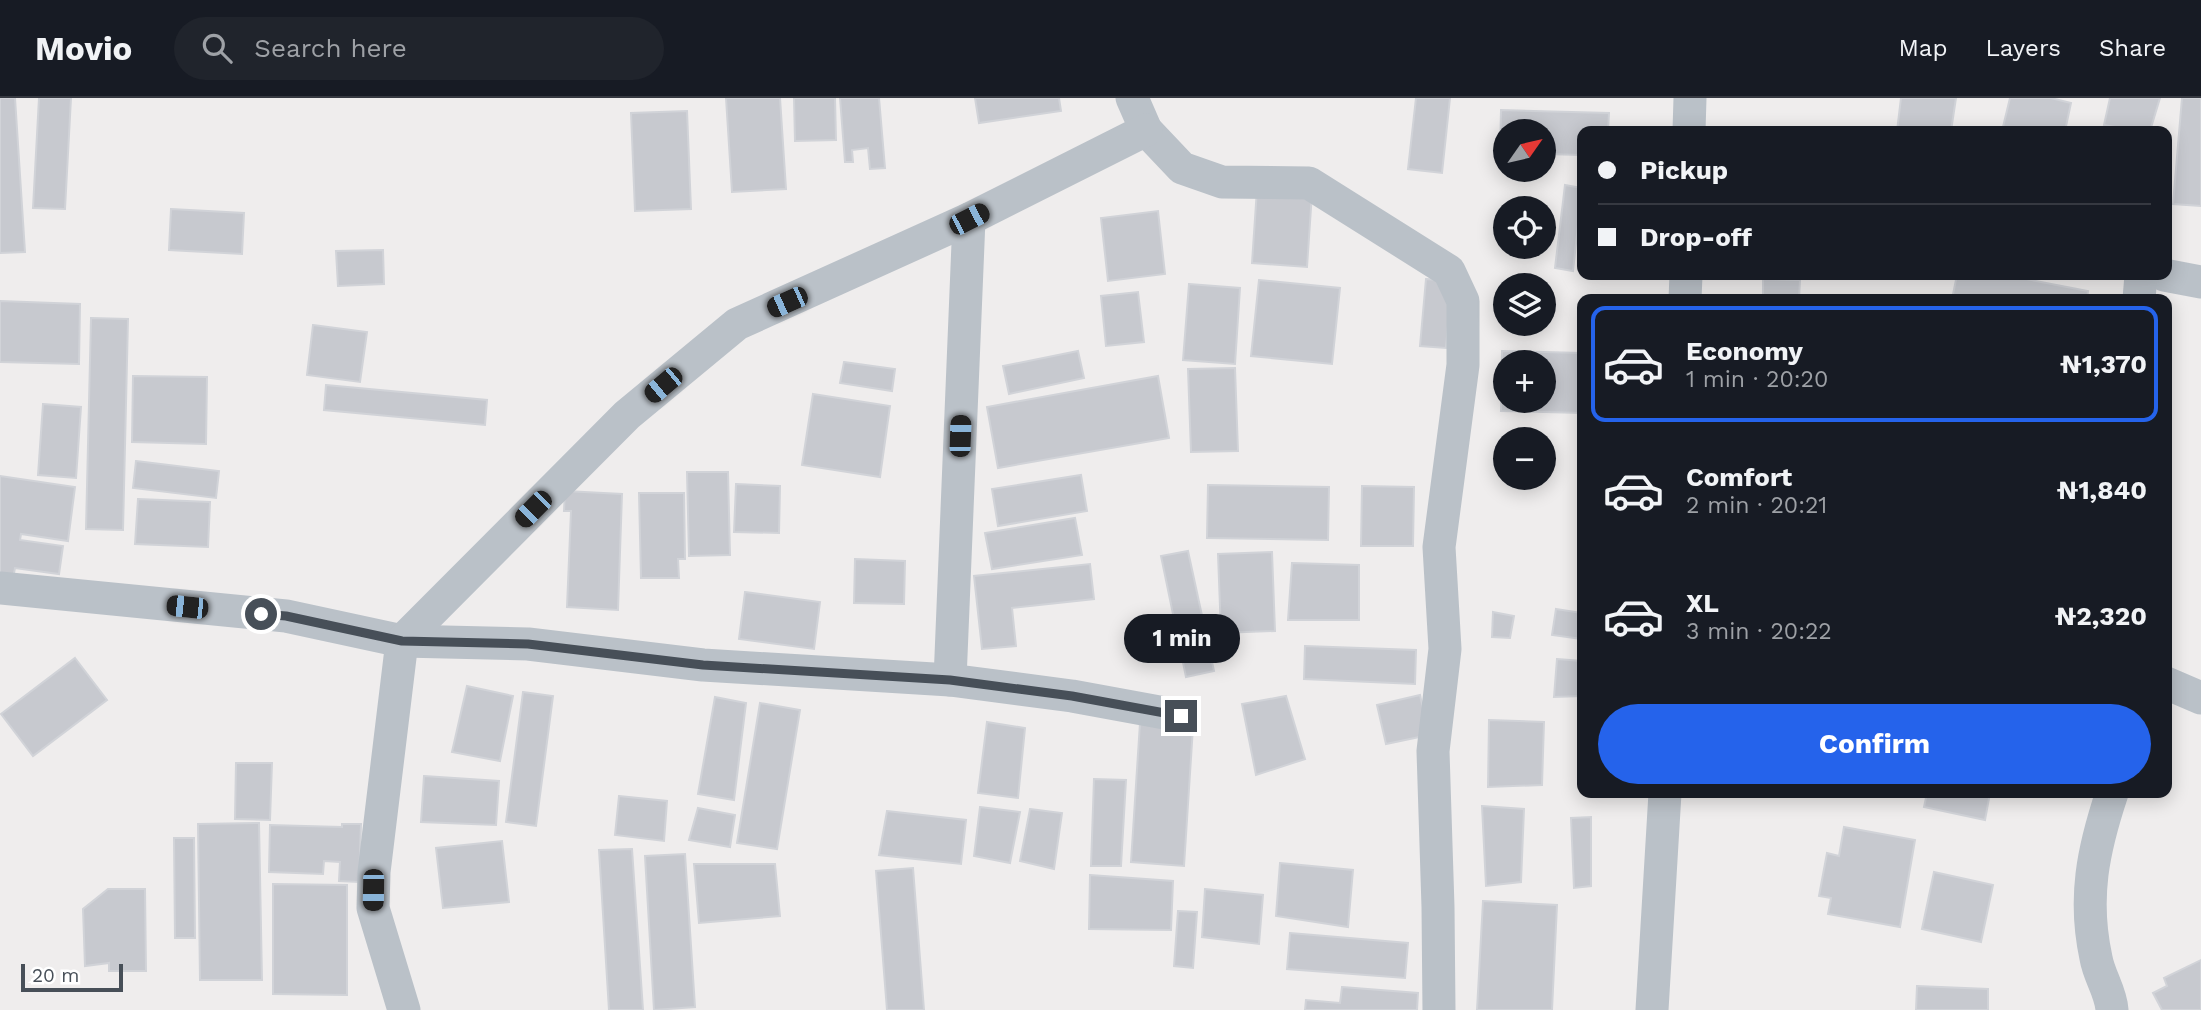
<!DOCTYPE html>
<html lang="en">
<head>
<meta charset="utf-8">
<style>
	:root { --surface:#171b24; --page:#20242c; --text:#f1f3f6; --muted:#9ea1a6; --line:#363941; --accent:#2563eb }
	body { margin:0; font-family:"Work Sans",sans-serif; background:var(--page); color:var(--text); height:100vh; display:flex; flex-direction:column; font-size:26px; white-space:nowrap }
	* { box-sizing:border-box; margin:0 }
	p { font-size:23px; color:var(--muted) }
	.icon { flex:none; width:38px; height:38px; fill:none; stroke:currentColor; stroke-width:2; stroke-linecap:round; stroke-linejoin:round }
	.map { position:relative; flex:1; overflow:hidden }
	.details { position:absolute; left:1577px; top:196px; width:595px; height:504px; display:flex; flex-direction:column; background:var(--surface); border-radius:14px; box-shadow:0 4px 18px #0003 }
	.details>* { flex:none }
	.top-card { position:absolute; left:1577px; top:28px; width:595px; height:154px; border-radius:14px; box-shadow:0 4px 18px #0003; display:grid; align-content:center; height:154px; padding:0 21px; background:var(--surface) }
	.needle { width:46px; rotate:56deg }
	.buttons { position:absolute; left:1493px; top:21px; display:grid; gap:14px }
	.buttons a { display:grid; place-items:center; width:63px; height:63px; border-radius:50%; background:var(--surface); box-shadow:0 4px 18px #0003; font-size:35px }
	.scale { position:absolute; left:21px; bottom:18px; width:102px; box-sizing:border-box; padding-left:7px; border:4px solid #474f58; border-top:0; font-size:19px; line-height:24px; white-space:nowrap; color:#474f58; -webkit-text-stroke:5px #fff; paint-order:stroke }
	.end { position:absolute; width:32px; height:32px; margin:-16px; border:9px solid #474f58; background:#fff; box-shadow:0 0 0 4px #fff }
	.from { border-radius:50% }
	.bubble { position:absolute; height:49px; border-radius:24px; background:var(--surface); box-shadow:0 4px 18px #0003; font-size:23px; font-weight:700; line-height:49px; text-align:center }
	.car { position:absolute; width:21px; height:42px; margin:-21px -10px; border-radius:9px; box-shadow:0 0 5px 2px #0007; background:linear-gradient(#222 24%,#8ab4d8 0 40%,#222 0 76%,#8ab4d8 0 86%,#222 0) }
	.top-card b { display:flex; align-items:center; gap:24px; height:66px; font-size:26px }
	.top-card b+b { border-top:2px solid var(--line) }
	.top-card i { width:18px; height:18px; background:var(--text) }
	ul { padding:12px 0 0; list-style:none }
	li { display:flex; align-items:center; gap:21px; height:116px; margin:0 14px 10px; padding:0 7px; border:4px solid transparent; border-radius:14px }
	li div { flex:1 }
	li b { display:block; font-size:26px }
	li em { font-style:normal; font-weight:700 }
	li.selected { border-color:var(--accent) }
	li>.icon { width:63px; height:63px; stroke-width:1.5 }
	.action { display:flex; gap:14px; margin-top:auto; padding:14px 21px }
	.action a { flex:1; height:80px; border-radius:42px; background:var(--accent); color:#fff; font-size:28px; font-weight:700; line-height:80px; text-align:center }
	header { display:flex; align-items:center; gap:42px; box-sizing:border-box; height:98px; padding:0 35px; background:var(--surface); border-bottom:2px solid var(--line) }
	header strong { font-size:33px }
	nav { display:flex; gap:38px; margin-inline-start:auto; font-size:24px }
	.search { width:490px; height:63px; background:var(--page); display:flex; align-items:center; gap:18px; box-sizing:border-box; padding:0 24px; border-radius:38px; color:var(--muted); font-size:26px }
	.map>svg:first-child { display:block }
	.building { fill:#c7c9cf; stroke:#d1d3d8; stroke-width:2; fill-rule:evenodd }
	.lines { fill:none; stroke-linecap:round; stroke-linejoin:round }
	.minor { stroke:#bac1c8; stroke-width:33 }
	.route { stroke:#474f58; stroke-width:9 }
</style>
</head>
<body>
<header>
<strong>Movio</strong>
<div class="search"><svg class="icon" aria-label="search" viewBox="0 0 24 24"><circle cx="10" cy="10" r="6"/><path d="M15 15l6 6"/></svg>Search here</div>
<nav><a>Map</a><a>Layers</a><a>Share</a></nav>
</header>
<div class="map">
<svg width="2201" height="912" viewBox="0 0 2201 912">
	<rect width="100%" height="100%" fill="#efeded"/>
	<g class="building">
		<polygon points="0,0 15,0 25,154 0,155"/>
		<polygon points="39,0 71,0 65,111 33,110"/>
		<polygon points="726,0 780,0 786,91 732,94"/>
		<polygon points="794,0 835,0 836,42 795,43"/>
		<polygon points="840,0 879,0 885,70 870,71 868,50 852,52 853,64 845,64"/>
		<polygon points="975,0 1059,0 1061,13 979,25"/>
		<polygon points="1416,0 1450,0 1442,75 1408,71"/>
		<polygon points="1901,0 1956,0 1951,33 1897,33"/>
		<polygon points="2010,0 2051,0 2071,5 2065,33 2002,33"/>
		<polygon points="2110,0 2160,0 2150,33 2137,33 2104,27"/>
		<polygon points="2182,0 2201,0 2201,108 2173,106"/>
		<polygon points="1501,12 1609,15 1608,33 1582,33 1582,57 1544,56 1544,33 1505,33 1505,55 1500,55"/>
		<polygon points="687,13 691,111 635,113 631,15"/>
		<polygon points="1565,87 1582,90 1573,173 1555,170"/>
		<polygon points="1257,91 1312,95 1307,169 1252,165"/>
		<polygon points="171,111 244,115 242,156 169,152"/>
		<polygon points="1158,113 1165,176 1108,183 1101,120"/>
		<polygon points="383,152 384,186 338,188 336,153"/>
		<polygon points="1957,177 2005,177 2088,193 2087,201 1952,201"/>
		<polygon points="1426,181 1452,183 1446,250 1420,248"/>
		<polygon points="1763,181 1800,182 1799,201 1763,201"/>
		<polygon points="1259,182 1340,190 1332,266 1251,258"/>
		<polygon points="1189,186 1240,190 1235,266 1183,262"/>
		<polygon points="1138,194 1144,244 1106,248 1101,198"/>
		<polygon points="0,203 80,206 79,266 0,264"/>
		<polygon points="91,220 128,221 123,432 86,431"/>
		<polygon points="313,227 367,234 360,284 307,277"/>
		<polygon points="1078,253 1084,280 1009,296 1003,268"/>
		<path d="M1502,253L1582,255V315L1501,313ZM1505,264H1544V303H1505Z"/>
		<polygon points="844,264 895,271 892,293 840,285"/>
		<polygon points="1235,270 1238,353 1191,354 1188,271"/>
		<polygon points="133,278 207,279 206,346 132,344"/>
		<polygon points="1158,278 1169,340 998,370 987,309"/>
		<polygon points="326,287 487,302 485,327 324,312"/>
		<polygon points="813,296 890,308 880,379 802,367"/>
		<polygon points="43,306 81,309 76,380 38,377"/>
		<polygon points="136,363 219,373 216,400 133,390"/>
		<polygon points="687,374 728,374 730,457 689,458"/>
		<polygon points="1081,377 1087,413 998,428 992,391"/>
		<polygon points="0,378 75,389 68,443 21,436 20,442 63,448 59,476 15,470 13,480 0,478"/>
		<polygon points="736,386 780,388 779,435 734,434"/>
		<polygon points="1208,387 1329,389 1328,442 1207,440"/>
		<polygon points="1362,388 1414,389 1413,448 1361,448"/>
		<polygon points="565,393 622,396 618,512 567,509 571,413 564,413"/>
		<polygon points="639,395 684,395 685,461 678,461 679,480 641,480"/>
		<polygon points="138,401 210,404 208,449 135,446"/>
		<polygon points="1075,420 1082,457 992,471 985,435"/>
		<polygon points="1188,453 1214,573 1186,579 1161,458"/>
		<polygon points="1272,454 1275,533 1221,535 1218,456"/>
		<polygon points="855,461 905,463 904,506 854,505"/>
		<polygon points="1292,465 1359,467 1359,522 1288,522"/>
		<polygon points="1090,466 1094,501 1012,510 1016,548 982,551 974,478"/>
		<polygon points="745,494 820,504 814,551 739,541"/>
		<polygon points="1556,511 1582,515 1582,541 1552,537"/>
		<polygon points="1493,514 1514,518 1510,540 1492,539"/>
		<polygon points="1305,548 1416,552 1415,586 1304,581"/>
		<polygon points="75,560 107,602 33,658 1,616"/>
		<polygon points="1557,561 1582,563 1582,598 1554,599"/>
		<polygon points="467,588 513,598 500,663 452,654"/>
		<polygon points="523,594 553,598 536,728 506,724"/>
		<polygon points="1420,597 1429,637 1386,646 1377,607"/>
		<polygon points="1286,598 1305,661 1256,677 1242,606"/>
		<polygon points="715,599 746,605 734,702 698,696"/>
		<polygon points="760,605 800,612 777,751 737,745"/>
		<polygon points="1489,622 1544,624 1542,687 1488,689"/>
		<polygon points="987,624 1025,630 1018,700 978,695"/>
		<polygon points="1140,625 1193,629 1184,768 1131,764"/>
		<polygon points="236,665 272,665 270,722 235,721"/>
		<polygon points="424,678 499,683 496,727 421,724"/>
		<polygon points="1094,681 1126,682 1121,768 1091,768"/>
		<polygon points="1927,695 1990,695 1985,722 1924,709"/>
		<polygon points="619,698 667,703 664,743 615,737"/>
		<polygon points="1482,708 1524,711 1521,784 1486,788"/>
		<polygon points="980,709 1020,714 1010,765 974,758"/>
		<polygon points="698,710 735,717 730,749 689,742"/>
		<polygon points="1030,711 1062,715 1054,771 1020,763"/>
		<polygon points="887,713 966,722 961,766 879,757"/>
		<polygon points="1591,719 1591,788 1574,790 1571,720"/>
		<polygon points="259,725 262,882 200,882 198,726"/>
		<polygon points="342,726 361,726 359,784 339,783 340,764 324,763 323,776 269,774 270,727 342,729"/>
		<polygon points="1844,729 1915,742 1900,829 1828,816 1831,800 1819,798 1827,755 1839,758"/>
		<polygon points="174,740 194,740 195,840 175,840"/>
		<polygon points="502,743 509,804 443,810 436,750"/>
		<polygon points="632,751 643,912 609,912 599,752"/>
		<polygon points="685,756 695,909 654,912 645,758"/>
		<polygon points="1280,765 1353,772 1348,829 1276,818"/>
		<polygon points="694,766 775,766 780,818 699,825"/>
		<polygon points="913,770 924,912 887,912 876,773"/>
		<polygon points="1934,774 1993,787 1981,844 1922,831"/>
		<polygon points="1090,777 1173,783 1171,832 1089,831"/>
		<polygon points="273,786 347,787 347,897 273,896"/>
		<polygon points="108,791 145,791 146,873 109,873 109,865 85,868 83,811"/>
		<polygon points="1205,791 1263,797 1259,846 1202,839"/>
		<polygon points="1483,803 1557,807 1552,912 1477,912"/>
		<polygon points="1178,813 1197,814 1193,870 1174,868"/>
		<polygon points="1290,835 1408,845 1405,880 1287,871"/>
		<polygon points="2201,862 2201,912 2162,912 2153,895 2167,888 2164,880"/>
		<polygon points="1917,888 1988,891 1988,912 1916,912"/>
		<polygon points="1342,889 1418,895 1417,912 1305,912 1306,902 1340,905"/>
	</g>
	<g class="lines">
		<g class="minor">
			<polyline points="1132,0 1146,32 1182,70 1222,84 1309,85 1449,173 1463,203 1463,267 1439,449 1445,551 1433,653 1438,809 1439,912"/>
			<polyline points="1689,33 1690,0"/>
			<polyline points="2164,177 2201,184"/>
			<polyline points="1685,201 1686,177"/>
			<polyline points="2139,201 2141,177"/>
			<polyline points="0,490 286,518 402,543 528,546 703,567 950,582 1072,598 1181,618"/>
			<polyline points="950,582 969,121"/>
			<polyline points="2166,585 2201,600"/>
			<path d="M2112,695C2093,752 2083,800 2096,860C2099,878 2111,894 2112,912"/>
			<polyline points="404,912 373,810 374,774 402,543 627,317 737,226 969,121 1146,32"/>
			<polyline points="1652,912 1665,695"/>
		</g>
	</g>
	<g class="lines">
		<polyline class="route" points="261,516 286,518 402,543 528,546 703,567 950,582 1072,598 1181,618"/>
	</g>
</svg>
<div class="buttons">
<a><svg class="needle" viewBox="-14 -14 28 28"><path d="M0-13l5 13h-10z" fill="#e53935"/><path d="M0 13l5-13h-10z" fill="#9ea1a6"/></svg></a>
<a><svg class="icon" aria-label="locate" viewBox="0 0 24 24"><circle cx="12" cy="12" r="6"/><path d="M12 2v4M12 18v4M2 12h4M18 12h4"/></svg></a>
<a><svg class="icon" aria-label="layers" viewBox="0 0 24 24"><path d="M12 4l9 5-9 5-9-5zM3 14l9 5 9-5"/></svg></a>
<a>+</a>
<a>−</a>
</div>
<div class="scale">20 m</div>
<i class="end from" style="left:261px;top:516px"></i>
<i class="end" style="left:1181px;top:618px"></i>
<div class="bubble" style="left:1124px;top:516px;width:116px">1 min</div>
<i class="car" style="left:969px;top:121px;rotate:63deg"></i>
<i class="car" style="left:787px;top:204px;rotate:246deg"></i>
<i class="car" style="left:663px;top:287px;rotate:230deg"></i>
<i class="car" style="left:960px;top:338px;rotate:2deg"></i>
<i class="car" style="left:533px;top:411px;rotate:225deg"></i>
<i class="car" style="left:187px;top:509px;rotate:276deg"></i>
<i class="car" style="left:373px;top:792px;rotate:181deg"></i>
<div class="top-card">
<b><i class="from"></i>Pickup</b>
<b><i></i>Drop-off</b>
</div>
<section class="details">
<ul>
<li class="selected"><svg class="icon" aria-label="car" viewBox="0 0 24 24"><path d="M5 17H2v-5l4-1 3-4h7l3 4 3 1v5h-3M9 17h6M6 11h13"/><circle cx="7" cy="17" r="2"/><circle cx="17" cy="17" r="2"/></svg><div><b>Economy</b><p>1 min · 20:20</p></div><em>₦1,370</em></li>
<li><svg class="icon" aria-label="car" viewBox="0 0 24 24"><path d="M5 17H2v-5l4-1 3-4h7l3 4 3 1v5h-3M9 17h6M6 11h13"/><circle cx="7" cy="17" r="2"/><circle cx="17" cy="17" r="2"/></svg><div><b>Comfort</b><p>2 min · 20:21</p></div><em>₦1,840</em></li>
<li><svg class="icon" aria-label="car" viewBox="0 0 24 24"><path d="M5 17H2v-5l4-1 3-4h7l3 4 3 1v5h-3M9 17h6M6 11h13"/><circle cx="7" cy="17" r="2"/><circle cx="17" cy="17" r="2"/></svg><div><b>XL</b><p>3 min · 20:22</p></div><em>₦2,320</em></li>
</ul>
<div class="action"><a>Confirm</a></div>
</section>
</div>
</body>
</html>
